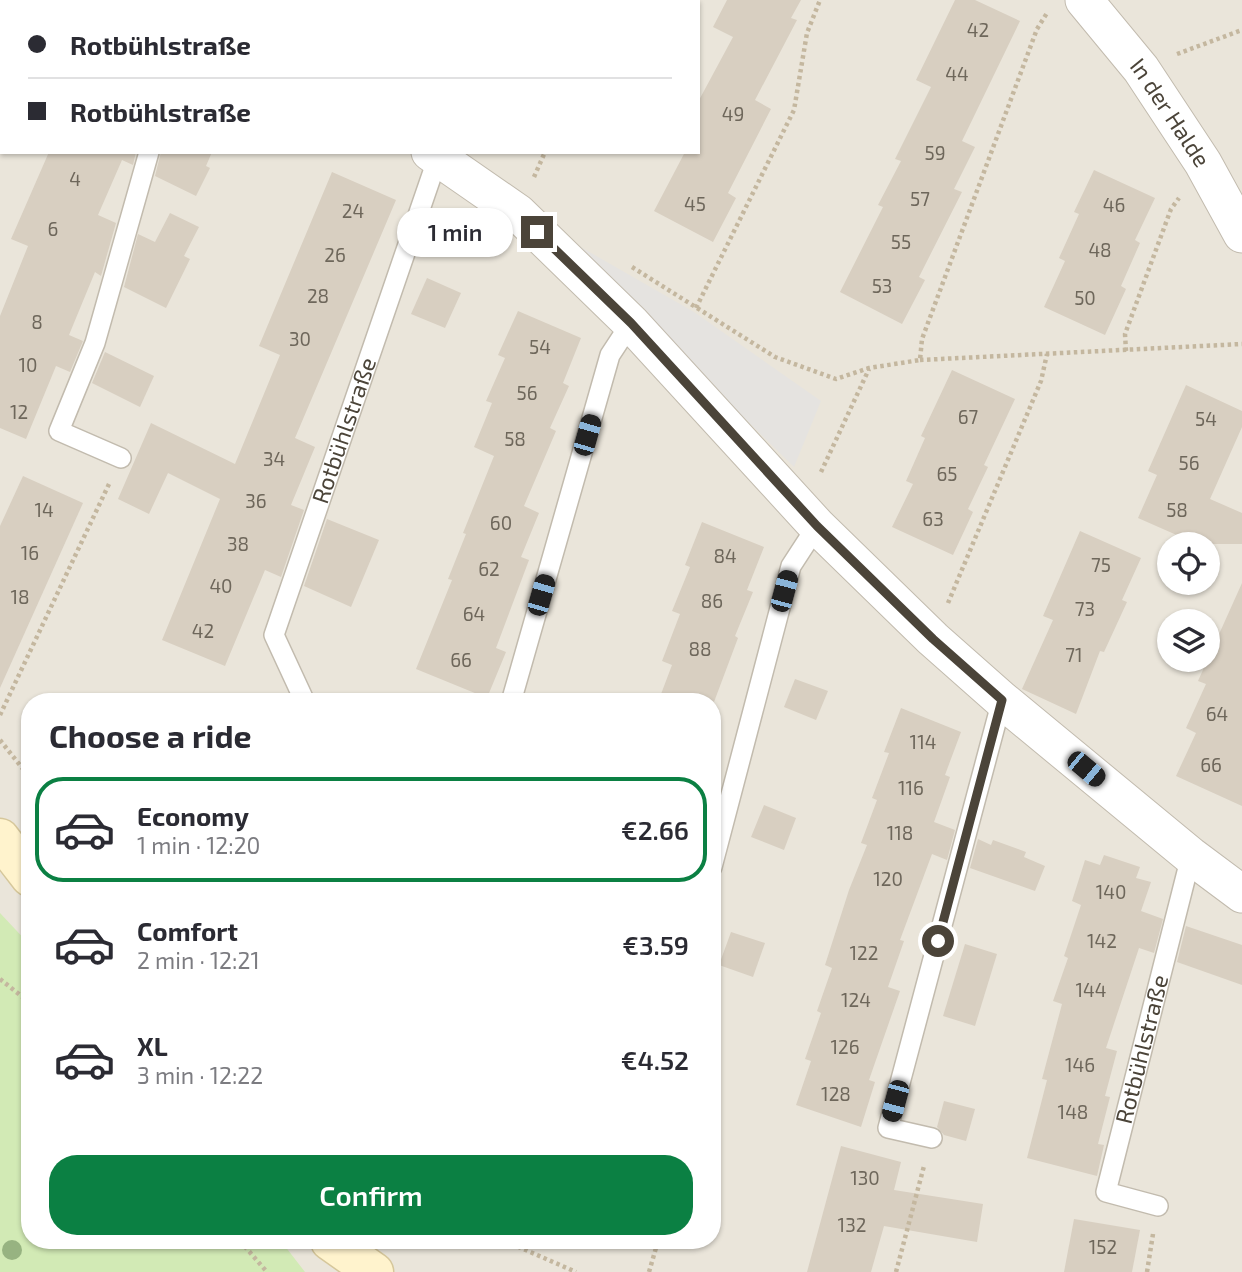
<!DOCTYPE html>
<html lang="en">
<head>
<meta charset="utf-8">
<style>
	:root { --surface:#fff; --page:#f7f7f7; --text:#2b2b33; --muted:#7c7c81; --line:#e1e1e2; --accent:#0b8043 }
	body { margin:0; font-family:"Exo 2",sans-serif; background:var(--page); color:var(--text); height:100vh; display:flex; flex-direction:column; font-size:26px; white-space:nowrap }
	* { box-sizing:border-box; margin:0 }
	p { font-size:23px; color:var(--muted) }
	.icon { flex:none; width:38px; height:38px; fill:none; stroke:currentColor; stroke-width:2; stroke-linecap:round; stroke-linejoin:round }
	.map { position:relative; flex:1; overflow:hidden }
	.panel { position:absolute; left:21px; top:693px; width:700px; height:556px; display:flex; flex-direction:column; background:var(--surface); border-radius:28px; box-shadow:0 2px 5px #0004 }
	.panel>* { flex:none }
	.guide { position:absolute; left:0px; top:0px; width:700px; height:154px; box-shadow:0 2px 5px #0004; display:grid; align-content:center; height:154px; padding:0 28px; background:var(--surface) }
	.tools { position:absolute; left:1157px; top:532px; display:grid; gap:14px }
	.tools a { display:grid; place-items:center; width:63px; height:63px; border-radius:50%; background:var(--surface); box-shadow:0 2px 5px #0004; font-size:35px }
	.end { position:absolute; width:32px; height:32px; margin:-16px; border:9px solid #4b4439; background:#fff; box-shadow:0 0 0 4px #fff }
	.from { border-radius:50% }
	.bubble { position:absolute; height:49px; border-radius:24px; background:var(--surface); box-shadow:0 2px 5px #0004; font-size:23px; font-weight:600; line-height:49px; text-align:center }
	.car { position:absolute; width:21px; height:42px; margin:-21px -10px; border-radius:9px; box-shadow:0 0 5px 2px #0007; background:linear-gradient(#222 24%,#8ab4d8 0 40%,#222 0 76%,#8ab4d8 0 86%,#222 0) }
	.guide b { display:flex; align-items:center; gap:24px; height:66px; font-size:26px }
	.guide b+b { border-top:2px solid var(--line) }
	.guide i { width:18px; height:18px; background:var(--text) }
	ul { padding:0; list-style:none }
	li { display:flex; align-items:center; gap:21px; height:105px; margin:0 14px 10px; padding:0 14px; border:4px solid transparent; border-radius:28px }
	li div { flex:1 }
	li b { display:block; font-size:26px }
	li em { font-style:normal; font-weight:600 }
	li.selected { border-color:var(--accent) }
	li>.icon { width:63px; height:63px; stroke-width:1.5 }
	h2 { padding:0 28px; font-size:32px; line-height:84px }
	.button { display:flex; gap:14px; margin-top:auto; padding:14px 28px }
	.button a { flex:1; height:80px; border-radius:28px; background:var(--accent); color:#fff; font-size:28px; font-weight:600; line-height:80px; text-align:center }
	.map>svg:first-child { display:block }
	.residential { fill:#eae5da; fill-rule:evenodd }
	.green { fill:#d2eab5 }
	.parking { fill:#e5e3e0 }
	.building { fill:#d8cfc1 }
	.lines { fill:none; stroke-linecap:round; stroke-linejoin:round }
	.lane-casing { stroke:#c2bbae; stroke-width:22 }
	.street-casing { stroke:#c2bbae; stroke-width:39 }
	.secondary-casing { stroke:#d6c79b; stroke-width:41 }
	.path { stroke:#c4b79f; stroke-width:4.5; stroke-dasharray:3.5 3.5; stroke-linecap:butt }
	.lane { stroke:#fff; stroke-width:19 }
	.street { stroke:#fff; stroke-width:37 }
	.secondary { stroke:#fff3cd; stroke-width:38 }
	.tree { fill:#97b381 }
	.route { stroke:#4b4439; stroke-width:9 }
	.labels { text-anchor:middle; stroke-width:7; stroke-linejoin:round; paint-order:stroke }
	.number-label { font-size:19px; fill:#6e675b }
	.street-label { font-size:23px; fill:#4b4439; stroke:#fff }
</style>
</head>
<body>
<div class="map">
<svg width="1242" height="1272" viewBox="0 0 1242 1272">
	<rect width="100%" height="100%" fill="#f6f3ec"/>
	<path class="residential" d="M0,0H1242V1272H0ZM2,2H698V152H2ZM1169,544H1208V583H1169ZM1169,621H1208V660H1169ZM30,702H712V1241H30Z"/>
	<polygon class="green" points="0,913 30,945 30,1241 281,1241 305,1272 0,1272"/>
	<polygon class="parking" points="558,234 694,312 821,401 794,467"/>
	<g class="building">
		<polygon points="727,0 801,0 791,18 797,20 755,100 771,109 728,193 736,198 713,242 654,211 685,152 698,152 698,102 733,37 713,27"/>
		<polygon points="955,0 975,0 1020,21 962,141 975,147 954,189 962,192 919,277 925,280 902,324 840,292 883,207 878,205 901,161 895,159 931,87 916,80"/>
		<polygon points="49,152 136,152 133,165 122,160 98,215 116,223 101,276 95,272 69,335 83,341 70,372 56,366 26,439 0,428 0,316 28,246 11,239"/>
		<polygon points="161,152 212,152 206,166 210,168 196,196 155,176"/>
		<polygon points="1094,170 1155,198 1135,240 1140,243 1121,286 1126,289 1105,335 1044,307 1065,261 1059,258 1079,214 1074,212"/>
		<polygon points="332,172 396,200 295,438 315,447 291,505 304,510 281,577 265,570 225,666 162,640 220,499 168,473 149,514 118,499 151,423 235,464 280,355 259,346"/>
		<polygon points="170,213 199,227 184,256 190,259 166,308 124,287 138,234 155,242"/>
		<polygon points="427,278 461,293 445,328 411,314"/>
		<polygon points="518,311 581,338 563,383 569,386 550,428 556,431 524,506 539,513 521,557 529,560 496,648 506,652 487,698 416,669 452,580 448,579 466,534 463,533 494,456 474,447 492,403 486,401 505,358 498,355"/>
		<polygon points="105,352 154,376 140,407 92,383"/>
		<polygon points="952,370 1015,399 984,465 988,467 968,509 973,512 953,555 892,527 913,484 906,481 925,438 921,436"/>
		<polygon points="1186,385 1242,411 1242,427 1210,499 1242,513 1242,544 1197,544 1138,518 1157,475 1148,471"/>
		<polygon points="23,476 83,503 0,688 0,526"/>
		<polygon points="327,519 379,540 351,607 304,586"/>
		<polygon points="702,522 764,547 747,590 753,592 735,636 738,638 714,702 658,702 672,665 662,661 680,614 672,611 690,567 685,565"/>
		<polygon points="1080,531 1141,558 1122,600 1127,602 1104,652 1100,651 1076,714 1022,689 1053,620 1043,616"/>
		<polygon points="1242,583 1242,806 1176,776 1196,733 1186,728 1206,684 1198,681"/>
		<polygon points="795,679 828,691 816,720 784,707"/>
		<polygon points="901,708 961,732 945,775 950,777 934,822 955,830 947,860 932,854 900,940 904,941 888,987 900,991 869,1080 875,1082 861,1127 796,1105 811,1061 805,1059 821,1013 817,1011 832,968 825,965 849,890 867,845 861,843 877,800 872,798 889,753 884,752"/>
		<polygon points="764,805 796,818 784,850 751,837"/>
		<polygon points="978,839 991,845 993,840 1026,852 1024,857 1045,866 1035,891 970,868"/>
		<polygon points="1104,855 1140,867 1136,878 1151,882 1141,911 1163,919 1154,953 1139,948 1106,1048 1117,1051 1105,1096 1110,1097 1098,1144 1104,1145 1097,1176 1027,1158 1047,1080 1042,1079 1062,1004 1053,1001 1068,958 1064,956 1081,905 1072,901 1085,860 1100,865"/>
		<polygon points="1186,926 1242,945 1242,985 1177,962"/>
		<polygon points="731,932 765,943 753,977 719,965"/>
		<polygon points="965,944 997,954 975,1026 943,1016"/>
		<polygon points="944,1101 975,1109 966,1141 944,1135 937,1127"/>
		<polygon points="841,1146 901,1162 894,1190 983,1204 977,1242 884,1226 871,1272 807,1272"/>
		<polygon points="1074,1219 1140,1230 1132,1272 1064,1272"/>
	</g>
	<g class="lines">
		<g class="lane-casing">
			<g id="lane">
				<polyline points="121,458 59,431 95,343 149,152"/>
				<path id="s1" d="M305,702L274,635L438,157"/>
				<polyline points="511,702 610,355 631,323"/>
				<polyline points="712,867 791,566 817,526"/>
				<polyline points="932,1138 888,1128 1002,700"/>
				<path id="s2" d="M1158,1206L1106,1192L1191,856"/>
			</g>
		</g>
		<g class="street-casing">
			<g id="street">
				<path id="s3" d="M1084,0L1141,69L1203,163L1242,234"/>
				<polyline points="0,29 2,29"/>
				<polyline points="430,152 518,213 631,323 817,526 933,639 1002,700 1191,856 1242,894"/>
			</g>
		</g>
		<g class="secondary-casing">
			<g id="secondary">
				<polyline points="0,838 30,877"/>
				<polyline points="330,1241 374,1272"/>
			</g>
		</g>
		<g class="path">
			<polyline points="141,2 142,0"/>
			<polyline points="382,2 383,0"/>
			<polyline points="613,2 614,0"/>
			<polyline points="1177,54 1242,30"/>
			<polyline points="534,177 545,152"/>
			<polyline points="632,267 775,357 836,379 869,368 920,360 922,339 1037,29 1047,13"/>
			<polyline points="696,308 794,110 807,33 820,0"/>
			<polyline points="1126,351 1125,334 1171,209 1179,198"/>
			<polyline points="920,360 1242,344"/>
			<polyline points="821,472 869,369"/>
			<polyline points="948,603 1041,381 1047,354"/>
			<polyline points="0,715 109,484"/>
			<polyline points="0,740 30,778"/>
			<polyline points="0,979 30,1003"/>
			<polyline points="240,1241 267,1272"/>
			<polyline points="505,1241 576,1272"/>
			<polyline points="649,1272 658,1241"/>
			<polyline points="896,1272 924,1166"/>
			<polyline points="1147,1272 1153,1234"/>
		</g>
		<use href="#lane" class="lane"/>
		<use href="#street" class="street"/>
		<use href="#secondary" class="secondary"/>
	</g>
	<circle class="tree" cx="12" cy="1250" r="10"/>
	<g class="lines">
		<polyline class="route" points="537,232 631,323 817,526 933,639 1002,700 938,941"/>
	</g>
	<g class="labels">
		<g class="number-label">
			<text x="978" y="37">42</text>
			<text x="957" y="81">44</text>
			<text x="733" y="121">49</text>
			<text x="935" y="160">59</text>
			<text x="75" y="186">4</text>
			<text x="920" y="206">57</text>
			<text x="695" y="211">45</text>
			<text x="1114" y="212">46</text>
			<text x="353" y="218">24</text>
			<text x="53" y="236">6</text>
			<text x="901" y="249">55</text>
			<text x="1100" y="257">48</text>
			<text x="335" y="262">26</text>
			<text x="882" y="293">53</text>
			<text x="318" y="303">28</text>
			<text x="1085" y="305">50</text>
			<text x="37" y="329">8</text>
			<text x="300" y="346">30</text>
			<text x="540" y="354">54</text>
			<text x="28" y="372">10</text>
			<text x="527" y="400">56</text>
			<text x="19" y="419">12</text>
			<text x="968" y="424">67</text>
			<text x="1206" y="426">54</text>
			<text x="515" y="446">58</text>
			<text x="274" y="466">34</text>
			<text x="1189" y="470">56</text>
			<text x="947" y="481">65</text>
			<text x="256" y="508">36</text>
			<text x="44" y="517">14</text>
			<text x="1177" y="517">58</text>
			<text x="933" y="526">63</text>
			<text x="501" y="530">60</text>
			<text x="238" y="551">38</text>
			<text x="30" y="560">16</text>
			<text x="725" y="563">84</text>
			<text x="1101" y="572">75</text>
			<text x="489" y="576">62</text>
			<text x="221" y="593">40</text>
			<text x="20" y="604">18</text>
			<text x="712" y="608">86</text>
			<text x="1085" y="616">73</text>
			<text x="474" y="621">64</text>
			<text x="203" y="638">42</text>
			<text x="700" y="656">88</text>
			<text x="1074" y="662">71</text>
			<text x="461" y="667">66</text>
			<text x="1217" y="721">64</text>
			<text x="923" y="749">114</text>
			<text x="1211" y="772">66</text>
			<text x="911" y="795">116</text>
			<text x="900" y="840">118</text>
			<text x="888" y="886">120</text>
			<text x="1111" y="899">140</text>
			<text x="1102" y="948">142</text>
			<text x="864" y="960">122</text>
			<text x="1091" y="997">144</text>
			<text x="856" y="1007">124</text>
			<text x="845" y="1054">126</text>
			<text x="1080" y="1072">146</text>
			<text x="836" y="1101">128</text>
			<text x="1073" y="1119">148</text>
			<text x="865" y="1185">130</text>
			<text x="852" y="1232">132</text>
			<text x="1103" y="1254">152</text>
		</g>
		<g class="street-label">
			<text dy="8" stroke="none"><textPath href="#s3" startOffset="142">In der Halde</textPath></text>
			<text dy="8" stroke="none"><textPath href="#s1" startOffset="290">Rotbühlstraße</textPath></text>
			<text dy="8" stroke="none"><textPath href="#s2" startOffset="201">Rotbühlstraße</textPath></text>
		</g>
	</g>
</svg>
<div class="tools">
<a><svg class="icon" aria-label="locate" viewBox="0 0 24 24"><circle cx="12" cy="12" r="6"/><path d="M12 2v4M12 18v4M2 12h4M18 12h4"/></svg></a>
<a><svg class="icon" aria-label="layers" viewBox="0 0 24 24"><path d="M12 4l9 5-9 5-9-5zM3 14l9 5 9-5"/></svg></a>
</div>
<i class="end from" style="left:938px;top:941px"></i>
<i class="end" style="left:537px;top:232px"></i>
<div class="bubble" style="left:397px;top:208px;width:116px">1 min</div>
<i class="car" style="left:587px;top:435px;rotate:16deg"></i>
<i class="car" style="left:784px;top:591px;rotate:15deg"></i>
<i class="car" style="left:541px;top:595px;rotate:16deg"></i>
<i class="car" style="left:1086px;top:769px;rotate:130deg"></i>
<i class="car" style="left:895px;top:1101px;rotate:195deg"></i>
<div class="guide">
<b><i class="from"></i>Rotbühlstraße</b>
<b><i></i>Rotbühlstraße</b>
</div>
<section class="panel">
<h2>Choose a ride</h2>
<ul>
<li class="selected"><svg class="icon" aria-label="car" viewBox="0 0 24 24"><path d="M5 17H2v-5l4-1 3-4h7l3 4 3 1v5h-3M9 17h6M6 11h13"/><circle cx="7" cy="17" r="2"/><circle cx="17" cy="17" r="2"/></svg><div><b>Economy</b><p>1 min · 12:20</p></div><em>€2.66</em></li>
<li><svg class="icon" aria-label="car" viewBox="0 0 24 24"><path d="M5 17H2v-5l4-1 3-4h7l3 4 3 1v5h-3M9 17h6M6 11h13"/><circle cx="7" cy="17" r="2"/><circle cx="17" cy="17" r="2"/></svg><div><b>Comfort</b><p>2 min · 12:21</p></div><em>€3.59</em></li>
<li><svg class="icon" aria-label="car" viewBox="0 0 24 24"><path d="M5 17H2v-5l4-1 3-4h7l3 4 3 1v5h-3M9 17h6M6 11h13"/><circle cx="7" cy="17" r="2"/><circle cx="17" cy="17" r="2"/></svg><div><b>XL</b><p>3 min · 12:22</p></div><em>€4.52</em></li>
</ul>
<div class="button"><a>Confirm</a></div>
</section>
</div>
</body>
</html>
